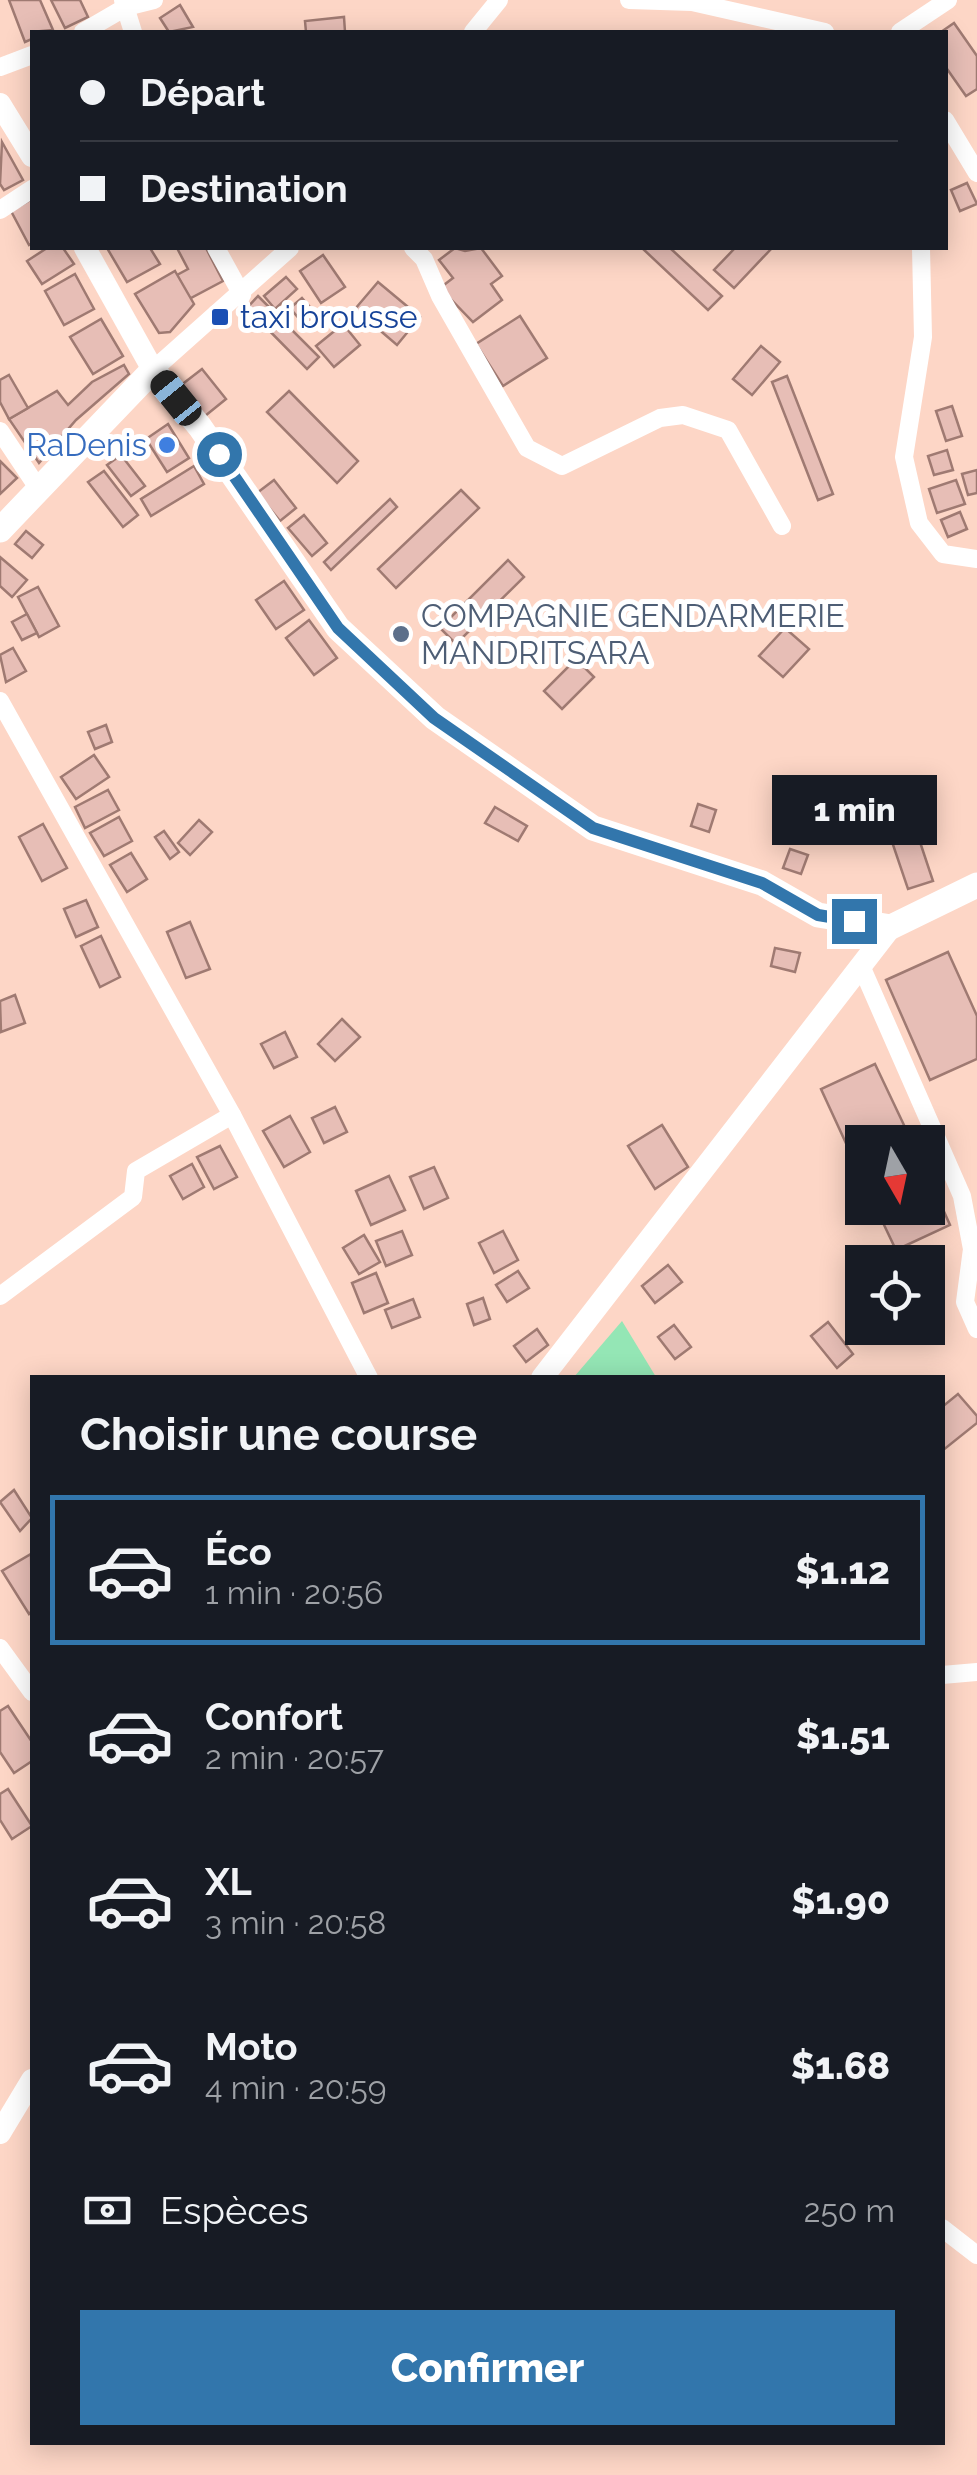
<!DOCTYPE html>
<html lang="fr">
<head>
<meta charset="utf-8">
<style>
	:root { --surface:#171b24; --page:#242831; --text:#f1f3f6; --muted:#9ea1a6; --line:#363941; --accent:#3276ac }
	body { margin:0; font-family:Raleway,sans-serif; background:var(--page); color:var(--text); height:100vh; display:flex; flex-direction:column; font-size:38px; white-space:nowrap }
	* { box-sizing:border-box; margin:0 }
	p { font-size:32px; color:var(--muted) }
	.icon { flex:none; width:55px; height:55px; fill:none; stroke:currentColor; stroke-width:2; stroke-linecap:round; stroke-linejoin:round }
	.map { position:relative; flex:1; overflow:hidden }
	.panel { position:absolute; left:30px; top:1375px; width:915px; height:1070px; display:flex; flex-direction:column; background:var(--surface); border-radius:0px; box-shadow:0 5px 25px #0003 }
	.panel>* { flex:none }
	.top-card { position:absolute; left:30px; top:30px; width:918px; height:220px; border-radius:0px; box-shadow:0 5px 25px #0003; display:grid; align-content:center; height:220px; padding:0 50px; background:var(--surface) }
	.needle { width:65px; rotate:171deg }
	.fabs { position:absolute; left:845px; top:1125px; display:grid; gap:20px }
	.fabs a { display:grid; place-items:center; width:100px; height:100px; border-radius:0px; background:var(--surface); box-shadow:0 5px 25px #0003; font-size:50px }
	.end { position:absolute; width:45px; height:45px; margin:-22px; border:12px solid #3276ac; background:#fff; box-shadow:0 0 0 5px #fff }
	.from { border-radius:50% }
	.bubble { position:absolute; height:70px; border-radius:0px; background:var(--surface); box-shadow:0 5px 25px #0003; font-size:32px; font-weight:800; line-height:70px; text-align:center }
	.car { position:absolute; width:30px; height:60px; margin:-30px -15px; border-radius:12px; box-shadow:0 0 8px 2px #0007; background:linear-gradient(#222 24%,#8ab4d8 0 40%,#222 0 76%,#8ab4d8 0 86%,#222 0) }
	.top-card b { display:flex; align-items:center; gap:35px; height:95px; font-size:38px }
	.top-card b+b { border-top:2px solid var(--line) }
	.top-card i { width:25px; height:25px; background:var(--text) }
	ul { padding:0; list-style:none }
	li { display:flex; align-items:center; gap:30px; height:150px; margin:0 20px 15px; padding:0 30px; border:5px solid transparent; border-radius:0px }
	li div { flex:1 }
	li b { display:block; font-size:38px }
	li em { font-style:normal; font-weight:800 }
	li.current { border-color:var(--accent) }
	li>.icon { width:90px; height:90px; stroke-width:1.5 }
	h2 { padding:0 50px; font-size:45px; line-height:120px }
	.pay { display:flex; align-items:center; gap:25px; height:110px; padding:0 50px; font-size:38px }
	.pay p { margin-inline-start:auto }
	.action { display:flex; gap:20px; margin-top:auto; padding:20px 50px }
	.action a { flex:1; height:115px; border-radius:0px; background:var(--accent); color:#fff; font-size:40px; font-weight:800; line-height:115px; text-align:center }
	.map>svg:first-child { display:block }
	.green { fill:#94e6b5 }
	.building { fill:#e7beb6; stroke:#9f7a72; stroke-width:2.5 }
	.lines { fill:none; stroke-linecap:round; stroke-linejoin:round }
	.minor { stroke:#fff; stroke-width:18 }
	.tertiary { stroke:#fff; stroke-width:22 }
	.secondary { stroke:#fff; stroke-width:25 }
	.route { stroke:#3276ac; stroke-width:12 }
	.transit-dot { fill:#1a4fb4; stroke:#fff; stroke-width:4 }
	.shop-dot { fill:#3f7fe0; stroke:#fff; stroke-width:4 }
	.service-dot { fill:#5c6f8a; stroke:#fff; stroke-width:4 }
	.labels { text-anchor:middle; stroke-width:10; stroke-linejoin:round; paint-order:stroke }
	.transit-label { font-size:32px; fill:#164399; stroke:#fff; text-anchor:start }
	.shop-label { font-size:32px; fill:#366cbe; stroke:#fff; text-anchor:end }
	.service-label { font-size:32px; fill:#4e5e75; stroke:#fff; text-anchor:start }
</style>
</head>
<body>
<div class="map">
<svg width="977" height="2475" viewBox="0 0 977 2475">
	<rect width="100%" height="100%" fill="#fdd6c6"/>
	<polygon class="green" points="622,1321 656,1377 574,1377"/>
	<g class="building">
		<polygon points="9,0 40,0 53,30 32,32 32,39 25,42"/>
		<polygon points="51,0 80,0 88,17 65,28"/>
		<polygon points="180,5 193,27 169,32 160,18"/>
		<polygon points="344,17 345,32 306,32 305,21"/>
		<polygon points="954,23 977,56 977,89 966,96 945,66 945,32 941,32"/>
		<polygon points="2,142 23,180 4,190 0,184"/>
		<polygon points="967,183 977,204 960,211 951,190"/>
		<polygon points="32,199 32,243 29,245 11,211"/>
		<polygon points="47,248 63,248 74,264 42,284 27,261"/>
		<polygon points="107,248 150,248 160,264 127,282"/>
		<polygon points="177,248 206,248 223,281 189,299 177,275 188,269"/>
		<polygon points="455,248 465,251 481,248 502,276 491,284 502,300 473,322 440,288 453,278 439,260"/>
		<polygon points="642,248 670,248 722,296 708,310"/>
		<polygon points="735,248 772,248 734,288 714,270"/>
		<polygon points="323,255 345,287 321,303 300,271"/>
		<polygon points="175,271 194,304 170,332 159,333 135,294"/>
		<polygon points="75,274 94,309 64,325 45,291"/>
		<polygon points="286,277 297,289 275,309 264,296"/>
		<polygon points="378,282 420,317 397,345 355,309"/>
		<polygon points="258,296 319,357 307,369 247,308"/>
		<polygon points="302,298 319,317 306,327 290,308"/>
		<polygon points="520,316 547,358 503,386 476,344"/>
		<polygon points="101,319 123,356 93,374 70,337"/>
		<polygon points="343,324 360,345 334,367 316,346"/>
		<polygon points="761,346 780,362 752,395 733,379"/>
		<polygon points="124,365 129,374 76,420 39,463 9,419 57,391 68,405 92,382"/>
		<polygon points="202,369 226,399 205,416 180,386"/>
		<polygon points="9,375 28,408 9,419 0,402 0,380"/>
		<polygon points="787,376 833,494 818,500 772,382"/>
		<polygon points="289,391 358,461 337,483 267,412"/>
		<polygon points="952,406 962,436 946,441 936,411"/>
		<polygon points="168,424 189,458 167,472 146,439"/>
		<polygon points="947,450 953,470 934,475 928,456"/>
		<polygon points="121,455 145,486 131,496 107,465"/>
		<polygon points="0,461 17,478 0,494"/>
		<polygon points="194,466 204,484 151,516 141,499"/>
		<polygon points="977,470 977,493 968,495 962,474"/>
		<polygon points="104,471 138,515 123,527 88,482"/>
		<polygon points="274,480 296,508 280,521 257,493"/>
		<polygon points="956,480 965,504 937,513 929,489"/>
		<polygon points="461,490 479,508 396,588 378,569"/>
		<polygon points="390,499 397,507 331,570 324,562"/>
		<polygon points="960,512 967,529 948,537 941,520"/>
		<polygon points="304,515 327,543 312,556 288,528"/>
		<polygon points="26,531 43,545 32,558 15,544"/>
		<polygon points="0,557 27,580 12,597 0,586"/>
		<polygon points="508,560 524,577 456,644 440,628"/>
		<polygon points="284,581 304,610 276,629 256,600"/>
		<polygon points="38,587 59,626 39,637 18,597"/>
		<polygon points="27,614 37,633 22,640 12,622"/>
		<polygon points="309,620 337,658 314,675 286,638"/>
		<polygon points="785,628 809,649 783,677 759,656"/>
		<polygon points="13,648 26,671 6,682 0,655"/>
		<polygon points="576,659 594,677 562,709 544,691"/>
		<polygon points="106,725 112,742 95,749 88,732"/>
		<polygon points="94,755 109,777 76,799 61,777"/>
		<polygon points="108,790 119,810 85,828 75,807"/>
		<polygon points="698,804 716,810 709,832 691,826"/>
		<polygon points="495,807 527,826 518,841 485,823"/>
		<polygon points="119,817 132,841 104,856 90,833"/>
		<polygon points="199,820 212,832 190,855 178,843"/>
		<polygon points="913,821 933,881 908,889 888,830"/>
		<polygon points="43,824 67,868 42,881 19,837"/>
		<polygon points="164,831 179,852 170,859 155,837"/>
		<polygon points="790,849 808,855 801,874 783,868"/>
		<polygon points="131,853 147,879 127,892 110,865"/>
		<polygon points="86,900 98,927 76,937 64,909"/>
		<polygon points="190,922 210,969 186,978 167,932"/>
		<polygon points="101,936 120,977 100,987 81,946"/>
		<polygon points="775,948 800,953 795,972 771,966"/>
		<polygon points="948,952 977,1016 977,1059 930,1080 886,980"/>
		<polygon points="15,995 25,1023 1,1032 0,1001"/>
		<polygon points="342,1019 360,1037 335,1061 318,1044"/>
		<polygon points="285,1032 297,1057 274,1068 261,1044"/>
		<polygon points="875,1064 912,1142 862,1142 862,1178 821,1089"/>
		<polygon points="335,1107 347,1132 324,1143 312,1118"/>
		<polygon points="290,1116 310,1152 284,1167 263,1131"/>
		<polygon points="662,1125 688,1167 655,1189 628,1146"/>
		<polygon points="220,1146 237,1177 214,1189 197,1157"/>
		<polygon points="192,1164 204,1187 183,1199 170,1176"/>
		<polygon points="434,1167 448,1198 424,1209 410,1177"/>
		<polygon points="389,1176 405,1210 371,1225 356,1191"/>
		<polygon points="928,1176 950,1225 896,1250 876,1208 928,1208"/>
		<polygon points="402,1231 412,1255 386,1266 376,1241"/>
		<polygon points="503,1231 518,1260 494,1273 479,1243"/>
		<polygon points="364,1235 380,1262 359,1274 343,1248"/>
		<polygon points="668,1265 682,1282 655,1303 642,1286"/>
		<polygon points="518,1271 529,1288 507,1302 496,1285"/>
		<polygon points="376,1273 388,1303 364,1313 352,1283"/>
		<polygon points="483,1298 490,1319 474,1325 467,1304"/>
		<polygon points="413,1299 420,1317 392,1328 385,1310"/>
		<polygon points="828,1322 853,1354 837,1368 811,1336"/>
		<polygon points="674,1325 691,1347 675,1359 658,1337"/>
		<polygon points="537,1329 548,1345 526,1362 514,1346"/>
		<polygon points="958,1394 977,1416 977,1423 942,1451 942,1407"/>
		<polygon points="14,1490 32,1518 20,1531 0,1502"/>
		<polygon points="31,1554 32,1611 29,1614 2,1571"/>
		<polygon points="8,1706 32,1742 32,1761 14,1773 0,1752 0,1711"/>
		<polygon points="8,1789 32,1826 12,1839 0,1820 0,1794"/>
	</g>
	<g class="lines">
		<g class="minor">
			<polyline points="123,0 133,32"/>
			<polyline points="629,0 692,2 825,32"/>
			<polyline points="83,32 126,7 154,0"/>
			<polyline points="473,32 499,0"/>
			<polyline points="900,32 948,0"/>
			<polyline points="0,67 32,55"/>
			<polyline points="945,120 977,173"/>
			<polyline points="0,210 32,189"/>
			<polyline points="216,248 242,295"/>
			<polyline points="413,248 424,259 440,296 527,448 562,466 660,418 683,415 728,430 782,526"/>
			<polyline points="921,248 923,337 904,457 919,523 943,554 977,559"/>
			<polyline points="153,370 290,248"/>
			<polyline points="0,431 38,488"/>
			<polyline points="0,701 232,1115 369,1378"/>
			<polyline points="862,968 962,1196 972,1249 965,1302 977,1329"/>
			<polyline points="0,1296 133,1197 136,1171 232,1115"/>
			<polyline points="0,1648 32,1692"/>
			<polyline points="942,1675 977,1672"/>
			<polyline points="942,2228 977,2255"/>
		</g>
		<g class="tertiary">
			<polyline points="0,104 32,156"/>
			<polyline points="85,248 153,370"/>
			<polyline points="542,1378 891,927"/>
			<polyline points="0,2133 32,2080"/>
		</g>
		<polyline class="secondary" points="0,530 153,370 200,427 338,628 435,718 593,828 762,883 818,915 891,927 977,885"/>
	</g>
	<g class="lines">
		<polyline class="route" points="219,454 338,628 434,718 593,828 762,883 818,915 854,921"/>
	</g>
	<rect class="transit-dot" x="210" y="307" width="20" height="20" rx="5"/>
	<circle class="shop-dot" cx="167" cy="445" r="10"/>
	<circle class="service-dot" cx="401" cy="634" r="10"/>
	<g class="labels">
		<g class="transit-label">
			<text x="240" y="328">taxi brousse</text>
		</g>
		<g class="shop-label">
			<text x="147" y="456">RaDenis</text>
		</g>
		<g class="service-label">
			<text x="421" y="627">COMPAGNIE GENDARMERIE<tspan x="421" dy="37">MANDRITSARA</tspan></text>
		</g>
	</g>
</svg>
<div class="fabs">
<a><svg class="needle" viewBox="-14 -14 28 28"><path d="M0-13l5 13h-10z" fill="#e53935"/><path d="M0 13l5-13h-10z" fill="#9ea1a6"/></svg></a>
<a><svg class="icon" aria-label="locate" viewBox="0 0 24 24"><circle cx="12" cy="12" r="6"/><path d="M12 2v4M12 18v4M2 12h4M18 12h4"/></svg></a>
</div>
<i class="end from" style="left:219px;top:454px"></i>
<i class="end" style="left:854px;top:921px"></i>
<div class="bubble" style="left:772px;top:775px;width:165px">1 min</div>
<i class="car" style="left:176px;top:398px;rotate:321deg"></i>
<div class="top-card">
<b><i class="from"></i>Départ</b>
<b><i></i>Destination</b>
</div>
<section class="panel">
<h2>Choisir une course</h2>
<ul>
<li class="current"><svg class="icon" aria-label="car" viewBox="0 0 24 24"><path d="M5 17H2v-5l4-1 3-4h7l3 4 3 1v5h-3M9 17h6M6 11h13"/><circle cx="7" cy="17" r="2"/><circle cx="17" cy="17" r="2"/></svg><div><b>Éco</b><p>1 min · 20:56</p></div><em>$1.12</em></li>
<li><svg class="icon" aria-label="car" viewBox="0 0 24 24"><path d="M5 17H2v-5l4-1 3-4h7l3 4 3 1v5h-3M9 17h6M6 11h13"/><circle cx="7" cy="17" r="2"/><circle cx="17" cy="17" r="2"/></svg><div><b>Confort</b><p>2 min · 20:57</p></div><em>$1.51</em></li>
<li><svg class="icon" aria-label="car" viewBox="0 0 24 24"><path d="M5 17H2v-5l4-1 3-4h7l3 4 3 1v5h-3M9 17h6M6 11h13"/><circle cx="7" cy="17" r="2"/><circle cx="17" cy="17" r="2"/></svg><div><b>XL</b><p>3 min · 20:58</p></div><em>$1.90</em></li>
<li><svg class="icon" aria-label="car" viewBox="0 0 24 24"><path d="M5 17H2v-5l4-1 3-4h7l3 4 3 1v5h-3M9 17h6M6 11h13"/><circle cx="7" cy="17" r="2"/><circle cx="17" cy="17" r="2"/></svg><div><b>Moto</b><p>4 min · 20:59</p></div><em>$1.68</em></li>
</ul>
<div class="pay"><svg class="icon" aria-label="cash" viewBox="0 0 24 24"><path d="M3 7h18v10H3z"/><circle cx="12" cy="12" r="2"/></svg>Espèces<p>250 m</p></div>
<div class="action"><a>Confirmer</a></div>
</section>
</div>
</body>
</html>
